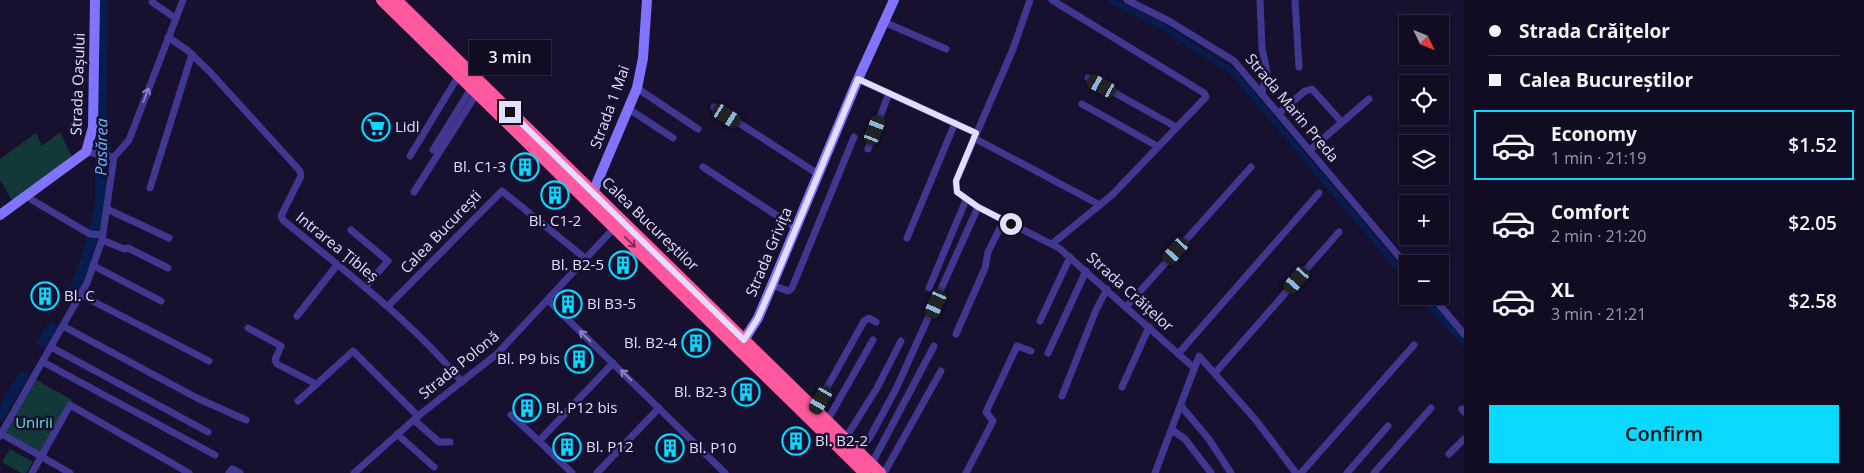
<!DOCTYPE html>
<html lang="en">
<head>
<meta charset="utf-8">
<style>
	:root { --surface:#110c22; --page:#1a152a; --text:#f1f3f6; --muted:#9c9ba5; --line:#302c40; --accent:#09d8ff }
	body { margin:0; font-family:"Open Sans",sans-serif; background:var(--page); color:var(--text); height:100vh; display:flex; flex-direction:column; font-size:19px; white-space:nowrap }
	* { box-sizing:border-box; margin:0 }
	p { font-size:16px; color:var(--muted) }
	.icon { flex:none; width:28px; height:28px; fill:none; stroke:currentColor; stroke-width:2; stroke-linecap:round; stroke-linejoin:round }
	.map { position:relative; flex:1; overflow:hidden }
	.sheet { display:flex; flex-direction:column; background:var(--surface); width:400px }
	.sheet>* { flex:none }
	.top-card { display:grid; align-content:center; height:110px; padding:0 25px; background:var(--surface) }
	.needle { width:32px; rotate:133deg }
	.tools { position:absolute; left:1399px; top:15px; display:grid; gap:10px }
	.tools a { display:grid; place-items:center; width:50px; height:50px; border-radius:0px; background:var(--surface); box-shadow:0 1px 4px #0004,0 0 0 1px var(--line); font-size:25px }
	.end { position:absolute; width:22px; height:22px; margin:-11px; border:6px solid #e3ddff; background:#111; box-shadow:0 0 0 2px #111 }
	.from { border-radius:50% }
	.bubble { position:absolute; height:35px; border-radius:0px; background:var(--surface); box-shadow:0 1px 4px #0004,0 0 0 1px var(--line); font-size:16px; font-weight:600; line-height:35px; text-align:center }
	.car { position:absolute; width:15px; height:30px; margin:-15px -8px; border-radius:6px; box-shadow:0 0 4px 1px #0007; background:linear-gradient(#222 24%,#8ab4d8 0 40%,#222 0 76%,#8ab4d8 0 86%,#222 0) }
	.top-card b { display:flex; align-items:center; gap:18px; height:48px; font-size:19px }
	.top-card b+b { border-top:1px solid var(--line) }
	.top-card i { width:12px; height:12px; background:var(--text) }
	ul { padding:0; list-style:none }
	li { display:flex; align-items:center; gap:15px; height:70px; margin:0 10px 8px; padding:0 15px; border:2px solid transparent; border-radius:0px }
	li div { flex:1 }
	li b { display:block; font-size:19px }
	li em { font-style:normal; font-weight:600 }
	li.selected { border-color:var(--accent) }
	li>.icon { width:45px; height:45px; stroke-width:1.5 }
	.action { display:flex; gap:10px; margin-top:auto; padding:10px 25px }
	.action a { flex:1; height:58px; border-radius:0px; background:var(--accent); color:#111; font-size:20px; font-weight:600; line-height:58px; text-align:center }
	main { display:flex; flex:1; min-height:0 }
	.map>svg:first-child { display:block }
	.green { fill:#123839 }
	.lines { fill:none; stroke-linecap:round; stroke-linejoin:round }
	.canal { stroke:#071d50; stroke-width:6 }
	.river { stroke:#071d50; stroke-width:10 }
	.street { stroke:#403791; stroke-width:7 }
	.secondary { stroke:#8074ff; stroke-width:10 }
	.highway { stroke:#ff589e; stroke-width:12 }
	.oneway { stroke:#8982c2 }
	.oneway2 { stroke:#7f3060 }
	.route { stroke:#e3ddff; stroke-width:6 }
	.labels { text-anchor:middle; stroke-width:5; stroke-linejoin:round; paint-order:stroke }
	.street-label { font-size:15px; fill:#e3ddff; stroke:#17102e }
	.poi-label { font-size:15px; fill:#e3ddff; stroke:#17102e; text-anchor:start }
	.park-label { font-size:15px; fill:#5eeacf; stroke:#17102e }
	.water-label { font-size:16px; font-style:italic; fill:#6bb2ff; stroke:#17102e }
</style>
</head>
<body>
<main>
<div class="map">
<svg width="1464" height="473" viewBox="0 0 1464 473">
	<rect width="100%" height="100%" fill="#17102e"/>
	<g class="green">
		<polygon points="60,132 72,157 13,202 0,180 0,159 36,133 42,146"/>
		<polygon points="33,378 72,400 41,457 2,434"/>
		<polygon points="10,449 33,462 26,473 21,473 2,462"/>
	</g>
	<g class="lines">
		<g class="canal">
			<polyline points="1110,0 1160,25 1233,72 1408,280"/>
			<polyline points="1422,296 1464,343"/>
		</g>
		<g class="river">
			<polyline points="74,290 89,251 100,205 103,0"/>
			<polyline points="43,342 52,327"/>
			<polyline points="0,415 23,376"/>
		</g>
		<g class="street">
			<polyline points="1030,0 1013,49 956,181 957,192 978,207 1059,248 1193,367"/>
			<polyline points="1052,0 1204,93 1206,97 1112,195 1052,244"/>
			<polyline points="1127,0 1169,21 1234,61 1408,267"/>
			<polyline points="1260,0 1262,48 1267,72 1262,92"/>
			<polyline points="1295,0 1299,67"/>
			<polyline points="152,2 175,18"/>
			<polyline points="884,22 946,49"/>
			<path d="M168,37L187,50L210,72L300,171L301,176L281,216L283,220C345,272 410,319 462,382"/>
			<polyline points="1088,78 1176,127"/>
			<polyline points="858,79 976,133"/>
			<polyline points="637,88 698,129"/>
			<polyline points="1082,104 1157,146"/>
			<polyline points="714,107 818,174"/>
			<polyline points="629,109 673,138"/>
			<polyline points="1279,113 1305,91 1312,89 1339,119"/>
			<polyline points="974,138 1100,205"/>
			<polyline points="868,149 889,93"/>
			<polyline points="433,150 472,87"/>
			<polyline points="1310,150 1369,99"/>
			<polyline points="86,152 114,157"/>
			<polyline points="410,156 459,75"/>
			<polyline points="703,167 796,228"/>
			<polyline points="150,188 192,54"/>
			<polyline points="414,192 477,93"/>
			<polyline points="32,200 90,234 103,235"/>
			<polyline points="107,209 169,238"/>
			<polyline points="351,230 388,261 365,287"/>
			<polyline points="907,238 955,123"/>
			<polyline points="102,240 124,249 128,248 168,268"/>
			<polyline points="94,266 161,301"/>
			<polyline points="772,285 788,291 792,288 854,137"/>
			<polyline points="929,288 966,200"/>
			<polyline points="81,295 209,361"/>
			<polyline points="1432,296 1464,334"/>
			<polyline points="548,300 725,473"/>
			<polyline points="388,306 502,191 586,259"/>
			<polyline points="1126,307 1251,167"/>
			<polyline points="297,316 337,265"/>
			<polyline points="1040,321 1070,257"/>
			<polyline points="63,326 197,398 246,420"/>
			<polyline points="248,328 281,346 275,360 277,364 316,384"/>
			<polyline points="956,334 985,268 988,252 1004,220"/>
			<polyline points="51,347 208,432"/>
			<polyline points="1048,353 1086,271"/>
			<polyline points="1178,354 1319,193"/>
			<polyline points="43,362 215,455"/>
			<polyline points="1215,373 1339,232"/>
			<polyline points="1122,387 1149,327"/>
			<polyline points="1062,396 1096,310 1107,289"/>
			<polyline points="298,401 353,351 418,416"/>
			<polyline points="1181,406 1208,438 1231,473"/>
			<polyline points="815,409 864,321 869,318 876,322"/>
			<polyline points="1462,409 1464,412"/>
			<polyline points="511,415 539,441"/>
			<polyline points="414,420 439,442 450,442"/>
			<polyline points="827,421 873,340"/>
			<polyline points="1172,430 1185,439 1211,473"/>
			<polyline points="2,434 70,473"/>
			<polyline points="397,434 434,467"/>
			<polyline points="0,436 87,283 102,240 114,157 129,140 183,0"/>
			<polyline points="845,439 877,388 901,341"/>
			<polyline points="858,452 870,437 896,389 978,207"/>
			<polyline points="1449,454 1464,439"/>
			<polyline points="871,465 934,346"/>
			<polyline points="32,473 70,405 189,473"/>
			<polyline points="229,473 232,469 240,473"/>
			<polyline points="354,473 418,416 497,354 615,227"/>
			<polyline points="572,473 539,441 613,363"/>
			<polyline points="597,473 659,408"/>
			<polyline points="884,473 941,371"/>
			<polyline points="966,473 993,421 986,412 1017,346 1031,351"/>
			<polyline points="1155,473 1199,356 1255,419 1296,473"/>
			<polyline points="1301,473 1414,345"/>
			<polyline points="1347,473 1388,426"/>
			<polyline points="1374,473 1431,408"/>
		</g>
		<g class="secondary">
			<polyline points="593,192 637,88 643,58 647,0"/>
			<polyline points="0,215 86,152 93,127 95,0"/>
			<polyline points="744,340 758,318 772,285 858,79 894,0"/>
		</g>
		<g class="highway">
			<polyline points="382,0 865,473"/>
			<polyline points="396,0 880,473"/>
		</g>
	</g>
	<defs><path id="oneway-shaft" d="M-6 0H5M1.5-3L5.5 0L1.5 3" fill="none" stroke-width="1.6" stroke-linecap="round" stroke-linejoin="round" transform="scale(1.25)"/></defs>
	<g class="oneway">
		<use href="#oneway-shaft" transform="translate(146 95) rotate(-69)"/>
		<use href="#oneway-shaft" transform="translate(585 336) rotate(-136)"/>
		<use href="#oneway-shaft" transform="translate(626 375) rotate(-135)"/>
	</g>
	<use class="oneway2" href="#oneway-shaft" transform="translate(630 242) rotate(44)"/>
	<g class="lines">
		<polyline class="route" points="510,112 744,340 758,318 772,286 858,79 976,133 956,181 957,192 978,207 1011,224"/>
	</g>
	<defs>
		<g id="supermarket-ring" transform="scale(1.4375)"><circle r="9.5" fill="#17102e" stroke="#09d8ff" stroke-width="1.5"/><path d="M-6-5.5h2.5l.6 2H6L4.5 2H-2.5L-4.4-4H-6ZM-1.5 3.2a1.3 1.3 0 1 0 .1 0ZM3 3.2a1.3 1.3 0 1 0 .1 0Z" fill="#09d8ff"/></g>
		<g id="building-ring" transform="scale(1.4375)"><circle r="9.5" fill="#17102e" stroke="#09d8ff" stroke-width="1.5"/><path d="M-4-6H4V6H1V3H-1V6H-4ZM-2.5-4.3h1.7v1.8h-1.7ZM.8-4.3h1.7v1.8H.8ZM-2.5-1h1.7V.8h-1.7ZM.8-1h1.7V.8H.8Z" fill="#09d8ff"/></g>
	</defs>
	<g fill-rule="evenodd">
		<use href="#supermarket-ring" x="376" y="127"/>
		<use href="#building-ring" x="525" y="167"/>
		<use href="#building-ring" x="555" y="195"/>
		<use href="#building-ring" x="623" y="265"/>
		<use href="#building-ring" x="45" y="296"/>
		<use href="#building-ring" x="568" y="304"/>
		<use href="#building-ring" x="696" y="343"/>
		<use href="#building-ring" x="579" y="359"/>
		<use href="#building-ring" x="746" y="392"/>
		<use href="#building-ring" x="527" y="408"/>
		<use href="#building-ring" x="796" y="441"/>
		<use href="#building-ring" x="567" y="447"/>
		<use href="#building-ring" x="670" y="448"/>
	</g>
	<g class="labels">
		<g class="street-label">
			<text transform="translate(78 84) rotate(-88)" y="5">Strada Oașului</text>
			<text transform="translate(610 107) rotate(-70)" y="5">Strada 1 Mai</text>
			<text transform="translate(1292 108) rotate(50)" y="5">Strada Marin Preda</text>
			<text transform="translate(650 224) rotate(44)" y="5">Calea Bucureștilor</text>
			<text transform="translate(441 232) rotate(-46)" y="5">Calea București</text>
			<text transform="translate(337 247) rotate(39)" y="5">Intrarea Țibleș</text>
			<text transform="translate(769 252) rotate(-67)" y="5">Strada Grivița</text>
			<text transform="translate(1130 292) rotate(42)" y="5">Strada Crăițelor</text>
			<text transform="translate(459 365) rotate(-39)" y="5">Strada Polonă</text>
		</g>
		<g class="poi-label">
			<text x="395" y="132">Lidl</text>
			<text x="506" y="172" text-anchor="end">Bl. C1-3</text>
			<text x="555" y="226" text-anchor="middle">Bl. C1-2</text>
			<text x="604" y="270" text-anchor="end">Bl. B2-5</text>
			<text x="64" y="301">Bl. C</text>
			<text x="587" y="309">Bl B3-5</text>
			<text x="677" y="348" text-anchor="end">Bl. B2-4</text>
			<text x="560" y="364" text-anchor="end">Bl. P9 bis</text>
			<text x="727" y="397" text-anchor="end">Bl. B2-3</text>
			<text x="546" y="413">Bl. P12 bis</text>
			<text x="815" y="446">Bl. B2-2</text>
			<text x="586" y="452">Bl. P12</text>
			<text x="689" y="453">Bl. P10</text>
		</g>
		<g class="park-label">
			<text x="34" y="428">Unirii</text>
		</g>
		<g class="water-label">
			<text transform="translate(101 147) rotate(-89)" y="6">Pasărea</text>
		</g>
	</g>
</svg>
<div class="tools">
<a><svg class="needle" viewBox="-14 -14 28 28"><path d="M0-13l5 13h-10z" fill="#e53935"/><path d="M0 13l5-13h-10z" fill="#9c9ba5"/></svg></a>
<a><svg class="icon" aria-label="locate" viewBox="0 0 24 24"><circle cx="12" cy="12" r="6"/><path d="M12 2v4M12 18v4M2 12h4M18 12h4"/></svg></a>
<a><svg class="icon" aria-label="layers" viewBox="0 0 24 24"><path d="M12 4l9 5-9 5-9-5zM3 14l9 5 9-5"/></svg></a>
<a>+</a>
<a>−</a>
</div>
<i class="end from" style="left:1011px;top:224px"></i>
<i class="end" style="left:510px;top:112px"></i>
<div class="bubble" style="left:469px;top:40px;width:82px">3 min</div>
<i class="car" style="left:1102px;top:86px;rotate:299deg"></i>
<i class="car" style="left:727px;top:116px;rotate:123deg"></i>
<i class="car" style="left:875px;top:130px;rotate:21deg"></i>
<i class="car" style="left:1176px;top:251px;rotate:222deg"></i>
<i class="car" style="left:1297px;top:280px;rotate:221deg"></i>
<i class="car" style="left:936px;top:304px;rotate:204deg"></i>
<i class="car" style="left:821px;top:400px;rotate:210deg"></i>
</div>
<section class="sheet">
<div class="top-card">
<b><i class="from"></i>Strada Crăițelor</b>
<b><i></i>Calea Bucureștilor</b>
</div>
<ul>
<li class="selected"><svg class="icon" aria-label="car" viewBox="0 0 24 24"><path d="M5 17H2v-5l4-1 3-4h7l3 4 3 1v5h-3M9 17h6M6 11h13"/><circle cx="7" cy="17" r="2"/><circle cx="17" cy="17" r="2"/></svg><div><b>Economy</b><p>1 min · 21:19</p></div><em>$1.52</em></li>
<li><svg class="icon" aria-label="car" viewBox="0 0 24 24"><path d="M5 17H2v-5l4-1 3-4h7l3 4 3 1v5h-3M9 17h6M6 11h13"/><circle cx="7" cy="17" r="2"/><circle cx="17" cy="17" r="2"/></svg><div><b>Comfort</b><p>2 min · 21:20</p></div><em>$2.05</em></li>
<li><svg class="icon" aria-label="car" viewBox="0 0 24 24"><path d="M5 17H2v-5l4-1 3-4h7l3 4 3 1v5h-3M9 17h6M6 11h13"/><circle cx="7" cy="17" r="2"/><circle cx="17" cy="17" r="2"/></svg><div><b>XL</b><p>3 min · 21:21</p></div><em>$2.58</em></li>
</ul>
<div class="action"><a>Confirm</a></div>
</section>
</main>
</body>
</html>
